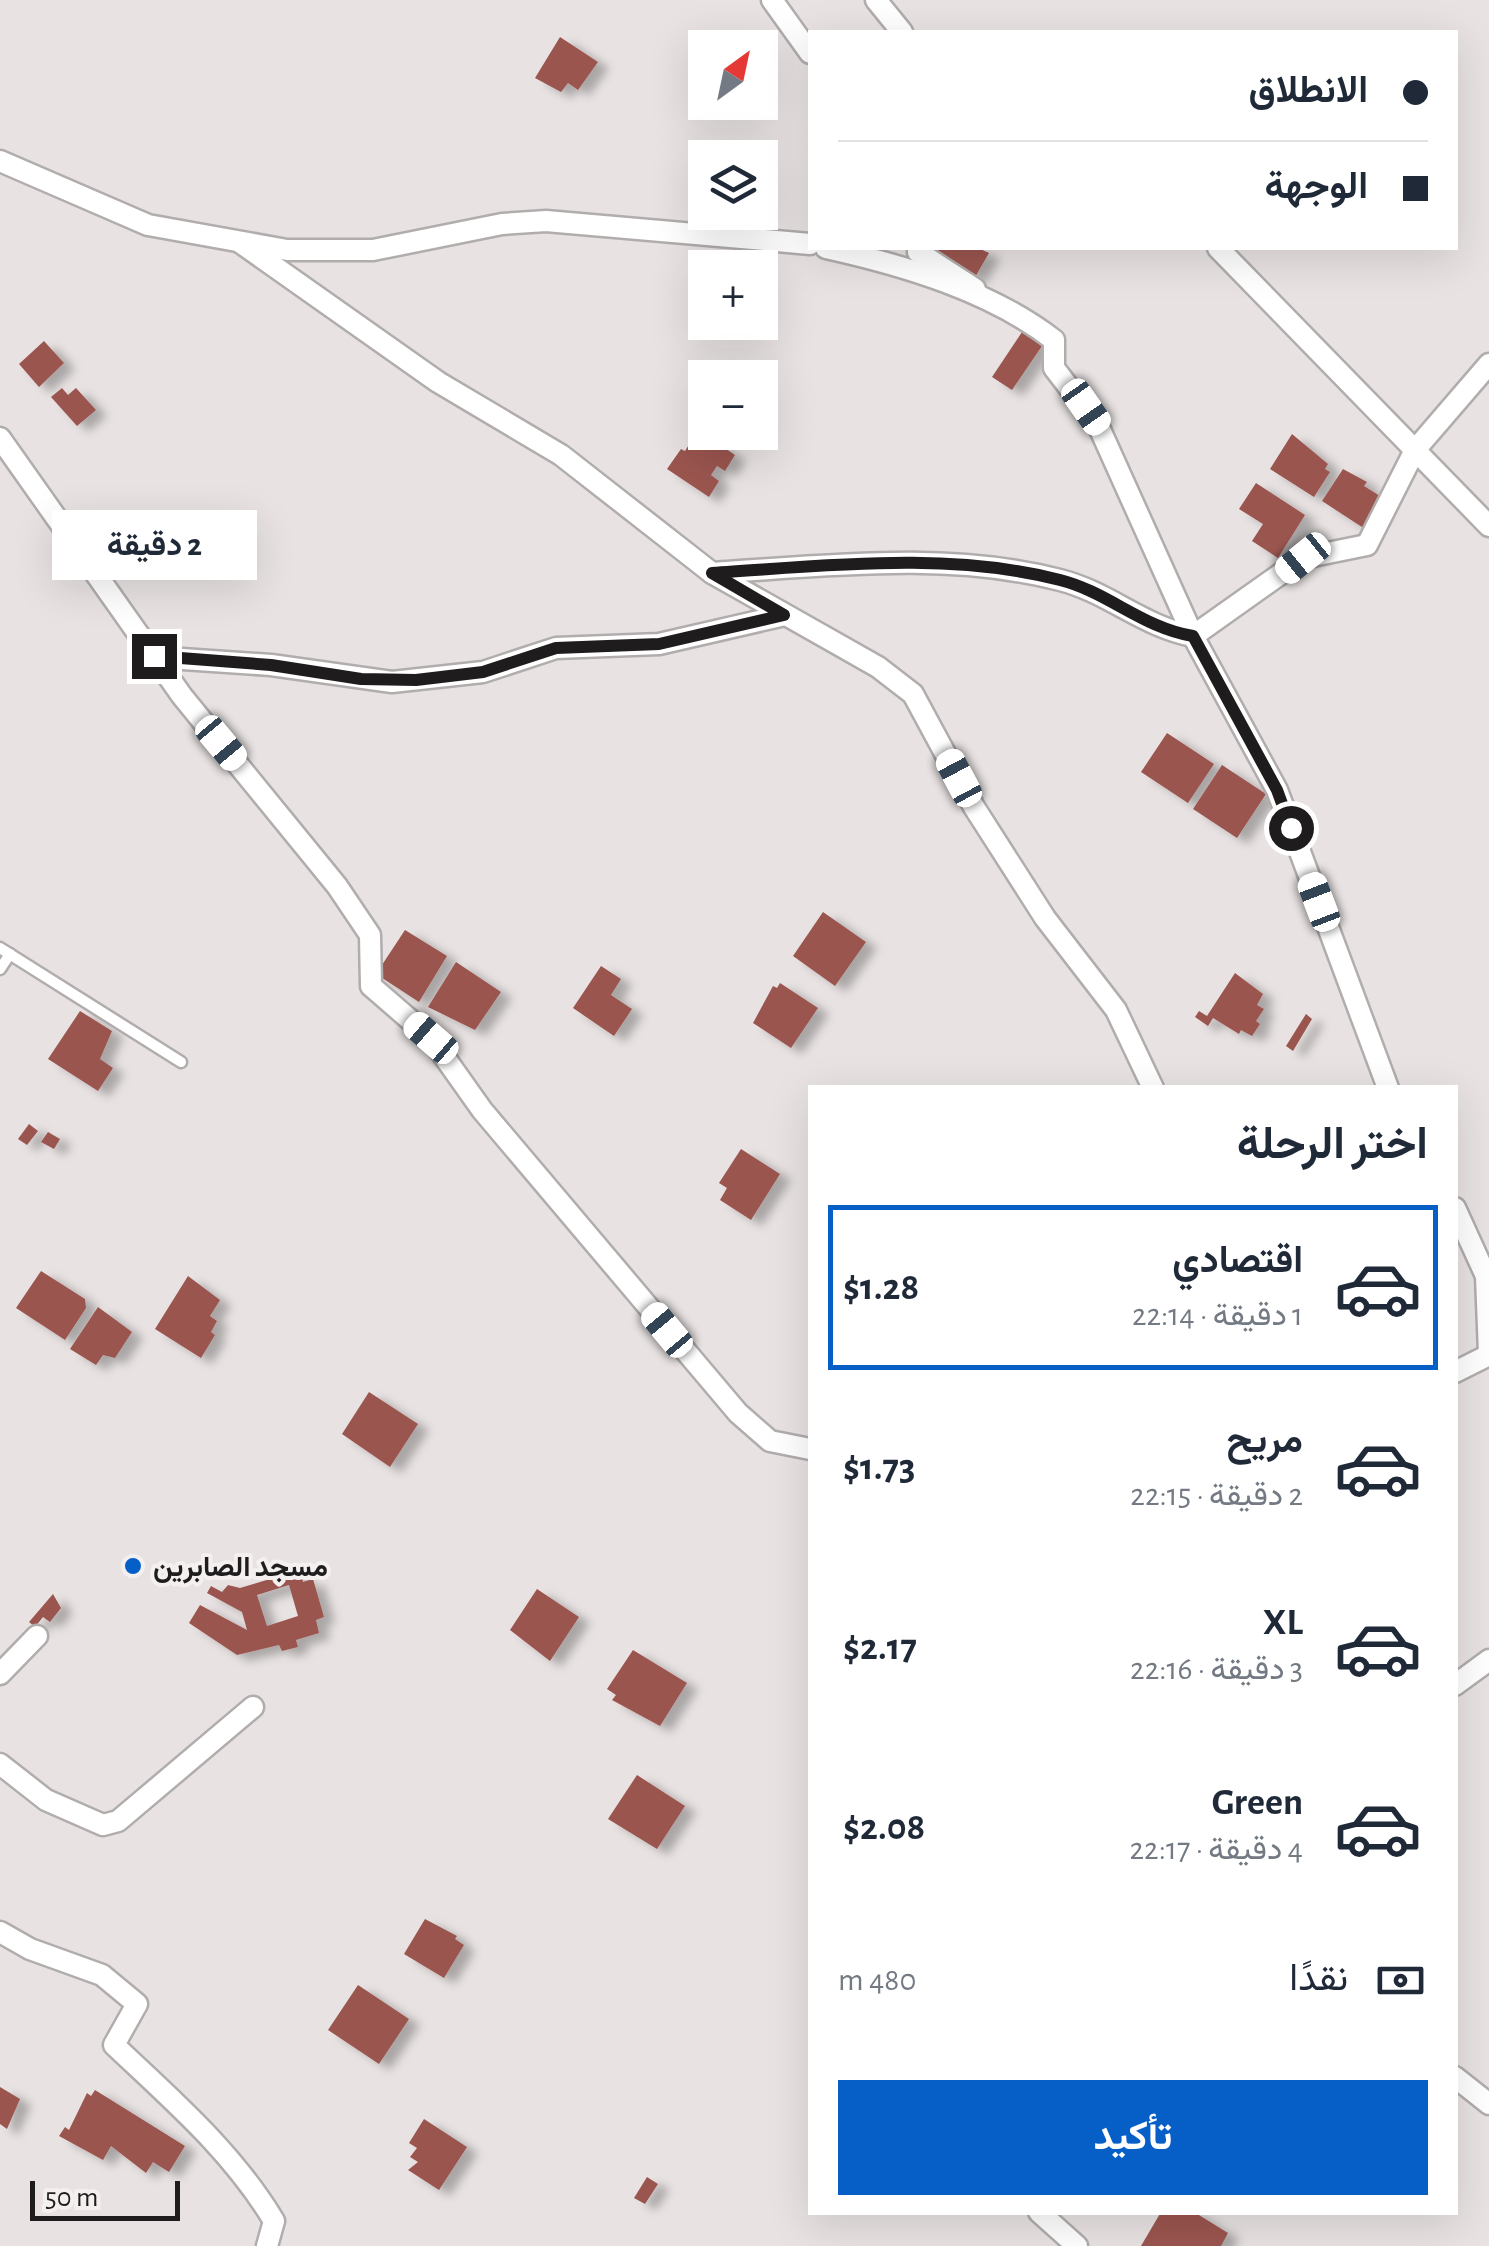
<!DOCTYPE html>
<html lang="ar">
<head>
<meta charset="utf-8">
<style>
	:root { --surface:#fff; --page:#f6f6f7; --text:#1f2937; --muted:#747a83; --line:#e0e1e3; --accent:#065ec7 }
	body { margin:0; font-family:"Alegreya Sans",Vazirmatn,sans-serif; background:var(--page); color:var(--text); direction:rtl; height:100vh; display:flex; flex-direction:column; font-size:38px; white-space:nowrap }
	* { box-sizing:border-box; margin:0 }
	p { font-size:32px; color:var(--muted) }
	.icon { flex:none; width:55px; height:55px; fill:none; stroke:currentColor; stroke-width:2; stroke-linecap:round; stroke-linejoin:round }
	.map { position:relative; flex:1; overflow:hidden; direction:ltr }
	.side { position:absolute; left:808px; top:1085px; width:650px; height:1130px; display:flex; flex-direction:column; background:var(--surface); border-radius:0px; box-shadow:0 10px 40px #0002; direction:rtl }
	.side>* { flex:none }
	.banner { position:absolute; left:808px; top:30px; width:650px; height:220px; border-radius:0px; box-shadow:0 10px 40px #0002; direction:rtl; display:grid; align-content:center; height:220px; padding:0 30px; background:var(--surface) }
	.needle { width:65px; rotate:33deg }
	.fabs { position:absolute; left:688px; top:30px; display:grid; gap:20px }
	.fabs a { display:grid; place-items:center; width:90px; height:90px; border-radius:0px; background:var(--surface); box-shadow:0 10px 40px #0002; font-size:50px }
	.scale { position:absolute; left:30px; bottom:25px; width:150px; box-sizing:border-box; padding-left:10px; border:5px solid #1e1c1c; border-top:0; font-size:28px; line-height:35px; white-space:nowrap; color:#1e1c1c; -webkit-text-stroke:8px #f5f0f0; paint-order:stroke }
	.end { position:absolute; width:45px; height:45px; margin:-22px; border:12px solid #1e1c1c; background:#fff; box-shadow:0 0 0 5px #fff }
	.from { border-radius:50% }
	.bubble { position:absolute; height:70px; border-radius:0px; background:var(--surface); box-shadow:0 10px 40px #0002; font-size:32px; font-weight:700; line-height:70px; text-align:center; direction:rtl }
	.car { position:absolute; width:30px; height:60px; margin:-30px -15px; border-radius:12px; box-shadow:0 0 8px 2px #0007; background:linear-gradient(#fff 24%,#345 0 40%,#fff 0 76%,#345 0 86%,#fff 0) }
	.banner b { display:flex; align-items:center; gap:35px; height:95px; font-size:38px }
	.banner b+b { border-top:2px solid var(--line) }
	.banner i { width:25px; height:25px; background:var(--text) }
	ul { padding:0; list-style:none }
	li { display:flex; align-items:center; gap:30px; height:165px; margin:0 20px 15px; padding:0 10px; border:5px solid transparent; border-radius:0px }
	li div { flex:1 }
	li b { display:block; font-size:38px }
	li em { font-style:normal; font-weight:700 }
	li.active { border-color:var(--accent) }
	li>.icon { width:90px; height:90px; stroke-width:1.5 }
	h2 { padding:0 30px; font-size:45px; line-height:120px }
	.pay { display:flex; align-items:center; gap:25px; height:110px; padding:0 30px; font-size:38px }
	.pay p { margin-inline-start:auto }
	.button { display:flex; gap:20px; margin-top:auto; padding:20px 30px }
	.button a { flex:1; height:115px; border-radius:0px; background:var(--accent); color:#fff; font-size:40px; font-weight:700; line-height:115px; text-align:center }
	.map>svg:first-child { display:block }
	.building { fill:#9b5450; fill-rule:evenodd; filter:url(#shadow) }
	.lines { fill:none; stroke-linecap:round; stroke-linejoin:round }
	.service-casing { stroke:#b2adad; stroke-width:15 }
	.minor-casing { stroke:#b2adad; stroke-width:25 }
	.service { stroke:#fff; stroke-width:10 }
	.minor { stroke:#fff; stroke-width:20 }
	.route { stroke:#1e1c1c; stroke-width:12 }
	.poi-dot { fill:#065ec7; stroke:#f5f0f0; stroke-width:4 }
	.labels { text-anchor:middle; stroke-width:8; stroke-linejoin:round; paint-order:stroke }
	.poi-label { font-size:28px; font-weight:bold; fill:#1e1c1c; stroke:#f5f0f0; text-anchor:start }
</style>
</head>
<body>
<div class="map">
<svg width="1489" height="2246" viewBox="0 0 1489 2246">
	<defs>
		<filter id="shadow"><feDropShadow dx="11" dy="6" stdDeviation="5" flood-color="#0004"/></filter>
	</defs>
	<rect width="100%" height="100%" fill="#e8e3e2"/>
	<g class="building">
		<polygon points="560,37 598,62 578,90 568,83 561,92 535,78"/>
		<polygon points="935,248 978,248 989,253 974,279 932,252"/>
		<polygon points="1024,329 1044,343 1012,390 992,377"/>
		<polygon points="44,341 64,363 39,387 19,364"/>
		<polygon points="62,388 68,395 76,388 96,410 77,426 51,397"/>
		<polygon points="704,434 735,455 725,471 717,466 711,475 719,481 709,497 667,469 681,449 685,451 692,440 697,444"/>
		<polygon points="1292,434 1328,464 1325,469 1330,472 1314,497 1270,469"/>
		<polygon points="1343,469 1367,482 1364,486 1380,496 1376,502 1380,505 1365,529 1322,501"/>
		<polygon points="1256,483 1305,515 1278,558 1252,541 1263,524 1239,509"/>
		<polygon points="1167,733 1214,764 1188,803 1141,772"/>
		<polygon points="1222,765 1266,794 1237,838 1193,809"/>
		<polygon points="823,912 866,942 835,986 793,956"/>
		<polygon points="405,930 447,956 419,1002 376,974"/>
		<polygon points="456,962 501,992 475,1030 428,1007"/>
		<polygon points="601,966 621,979 611,995 632,1009 614,1036 573,1008"/>
		<polygon points="1235,973 1263,994 1257,1005 1264,1009 1256,1021 1260,1024 1252,1036 1241,1030 1239,1034 1213,1018 1208,1026 1195,1017 1199,1011 1207,1016"/>
		<polygon points="780,983 818,1008 791,1048 753,1023 773,986 777,988"/>
		<polygon points="80,1011 112,1031 100,1059 113,1068 98,1091 48,1059"/>
		<polygon points="1306,1014 1312,1019 1293,1051 1286,1046"/>
		<polygon points="29,1124 38,1131 27,1145 18,1139"/>
		<polygon points="48,1132 60,1139 54,1149 41,1142"/>
		<polygon points="741,1149 780,1174 751,1220 720,1200 727,1188 719,1183"/>
		<polygon points="41,1271 85,1299 86,1308 65,1340 16,1308"/>
		<polygon points="188,1276 220,1300 210,1316 217,1321 211,1332 215,1335 201,1358 155,1329"/>
		<polygon points="98,1307 132,1332 115,1358 103,1355 96,1365 70,1349"/>
		<polygon points="369,1392 418,1424 390,1467 342,1434"/>
		<path d="M300,1570L303,1582L313,1579L324,1617L316,1620L319,1633L296,1640L298,1647L282,1651L279,1645L237,1655L189,1623L200,1605L247,1630L242,1612L207,1593L211,1586L222,1592L228,1585L240,1588ZM289,1585L298,1616L267,1626L257,1595Z"/>
		<polygon points="537,1589 579,1617 550,1661 510,1630"/>
		<polygon points="53,1594 61,1608 50,1622 43,1617 35,1627 29,1622"/>
		<polygon points="633,1650 687,1683 660,1726 612,1700 616,1695 607,1689"/>
		<polygon points="637,1775 685,1806 657,1849 608,1819"/>
		<polygon points="425,1919 457,1936 455,1939 464,1945 444,1978 404,1954"/>
		<polygon points="358,1985 409,2019 379,2064 328,2030"/>
		<polygon points="0,2087 20,2099 7,2129 0,2124"/>
		<polygon points="95,2090 185,2146 169,2172 153,2162 146,2173 111,2146 103,2160 59,2136 65,2127 69,2130 87,2093 91,2096"/>
		<polygon points="424,2119 467,2147 439,2190 408,2170 418,2162 410,2157 417,2148 409,2143"/>
		<polygon points="647,2177 658,2184 645,2204 634,2198"/>
		<polygon points="1161,2212 1194,2212 1228,2233 1221,2246 1141,2246"/>
	</g>
	<g class="lines">
		<g class="service-casing">
			<g id="service">
				<polyline points="0,948 181,1062"/>
				<polyline points="0,969 10,954"/>
			</g>
		</g>
		<g class="minor-casing">
			<g id="minor">
				<polyline points="772,0 810,53"/>
				<polyline points="876,0 902,32"/>
				<polyline points="0,161 148,225 287,250 373,250 502,224 546,221 810,244"/>
				<polyline points="241,243 438,382 561,455 712,573 878,667 913,694 974,807 1045,918 1116,1010 1153,1088"/>
				<path d="M826,248C903,265 991,291 1054,340V368L1098,425L1193,636L1277,790L1388,1088"/>
				<polyline points="920,248 918,252 975,289"/>
				<polyline points="1218,248 1489,526"/>
				<polyline points="0,438 182,696 337,886 370,935 371,986 431,1038 482,1110 738,1413 770,1441 810,1449"/>
				<path d="M712,573C826,566 947,551 1060,580C1108,592 1144,627 1193,636L1303,558L1367,545L1415,450L1489,364"/>
				<polyline points="153,657 271,665 392,682 483,672 556,648 659,644 785,615"/>
				<polyline points="1455,1208 1486,1276 1489,1354"/>
				<polyline points="1455,1372 1489,1355"/>
				<polyline points="0,1674 37,1636"/>
				<polyline points="1455,1685 1489,1660"/>
				<polyline points="0,1764 46,1800 103,1825 118,1821 253,1707"/>
				<path d="M0,1932L30,1949L102,1975L137,2004L114,2045C172,2100 232,2151 274,2221L267,2246"/>
				<polyline points="1455,2077 1489,2104"/>
				<polyline points="1039,2212 1077,2246"/>
			</g>
		</g>
		<use href="#service" class="service"/>
		<use href="#minor" class="minor"/>
	</g>
	<g class="lines">
		<path class="route" d="M154,656L271,665L361,679L416,680L483,672L556,648L659,644L784,615L712,573C826,566 947,551 1060,580C1108,592 1143,628 1193,636L1277,790L1291,828"/>
	</g>
	<circle class="poi-dot" cx="133" cy="1566" r="10"/>
	<g class="labels">
		<g class="poi-label">
			<text x="153" y="1576">مسجد الصابرين</text>
		</g>
	</g>
</svg>
<div class="fabs">
<a><svg class="needle" viewBox="-14 -14 28 28"><path d="M0-13l5 13h-10z" fill="#e53935"/><path d="M0 13l5-13h-10z" fill="#747a83"/></svg></a>
<a><svg class="icon" aria-label="layers" viewBox="0 0 24 24"><path d="M12 4l9 5-9 5-9-5zM3 14l9 5 9-5"/></svg></a>
<a>+</a>
<a>−</a>
</div>
<div class="scale">50 m</div>
<i class="end from" style="left:1291px;top:828px"></i>
<i class="end" style="left:154px;top:656px"></i>
<div class="bubble" style="left:52px;top:510px;width:205px">2 دقيقة</div>
<i class="car" style="left:1086px;top:407px;rotate:145deg"></i>
<i class="car" style="left:1303px;top:558px;rotate:231deg"></i>
<i class="car" style="left:221px;top:743px;rotate:140deg"></i>
<i class="car" style="left:959px;top:778px;rotate:332deg"></i>
<i class="car" style="left:1319px;top:902px;rotate:339deg"></i>
<i class="car" style="left:431px;top:1038px;rotate:311deg"></i>
<i class="car" style="left:667px;top:1330px;rotate:320deg"></i>
<div class="banner">
<b><i class="from"></i>الانطلاق</b>
<b><i></i>الوجهة</b>
</div>
<section class="side">
<h2>اختر الرحلة</h2>
<ul>
<li class="active"><svg class="icon" aria-label="car" viewBox="0 0 24 24"><path d="M5 17H2v-5l4-1 3-4h7l3 4 3 1v5h-3M9 17h6M6 11h13"/><circle cx="7" cy="17" r="2"/><circle cx="17" cy="17" r="2"/></svg><div><b>اقتصادي</b><p>1 دقيقة · 22:14</p></div><em>$1.28</em></li>
<li><svg class="icon" aria-label="car" viewBox="0 0 24 24"><path d="M5 17H2v-5l4-1 3-4h7l3 4 3 1v5h-3M9 17h6M6 11h13"/><circle cx="7" cy="17" r="2"/><circle cx="17" cy="17" r="2"/></svg><div><b>مريح</b><p>2 دقيقة · 22:15</p></div><em>$1.73</em></li>
<li><svg class="icon" aria-label="car" viewBox="0 0 24 24"><path d="M5 17H2v-5l4-1 3-4h7l3 4 3 1v5h-3M9 17h6M6 11h13"/><circle cx="7" cy="17" r="2"/><circle cx="17" cy="17" r="2"/></svg><div><b>XL</b><p>3 دقيقة · 22:16</p></div><em>$2.17</em></li>
<li><svg class="icon" aria-label="car" viewBox="0 0 24 24"><path d="M5 17H2v-5l4-1 3-4h7l3 4 3 1v5h-3M9 17h6M6 11h13"/><circle cx="7" cy="17" r="2"/><circle cx="17" cy="17" r="2"/></svg><div><b>Green</b><p>4 دقيقة · 22:17</p></div><em>$2.08</em></li>
</ul>
<div class="pay"><svg class="icon" aria-label="cash" viewBox="0 0 24 24"><path d="M3 7h18v10H3z"/><circle cx="12" cy="12" r="2"/></svg>نقدًا<p>480 m</p></div>
<div class="button"><a>تأكيد</a></div>
</section>
</div>
</body>
</html>
